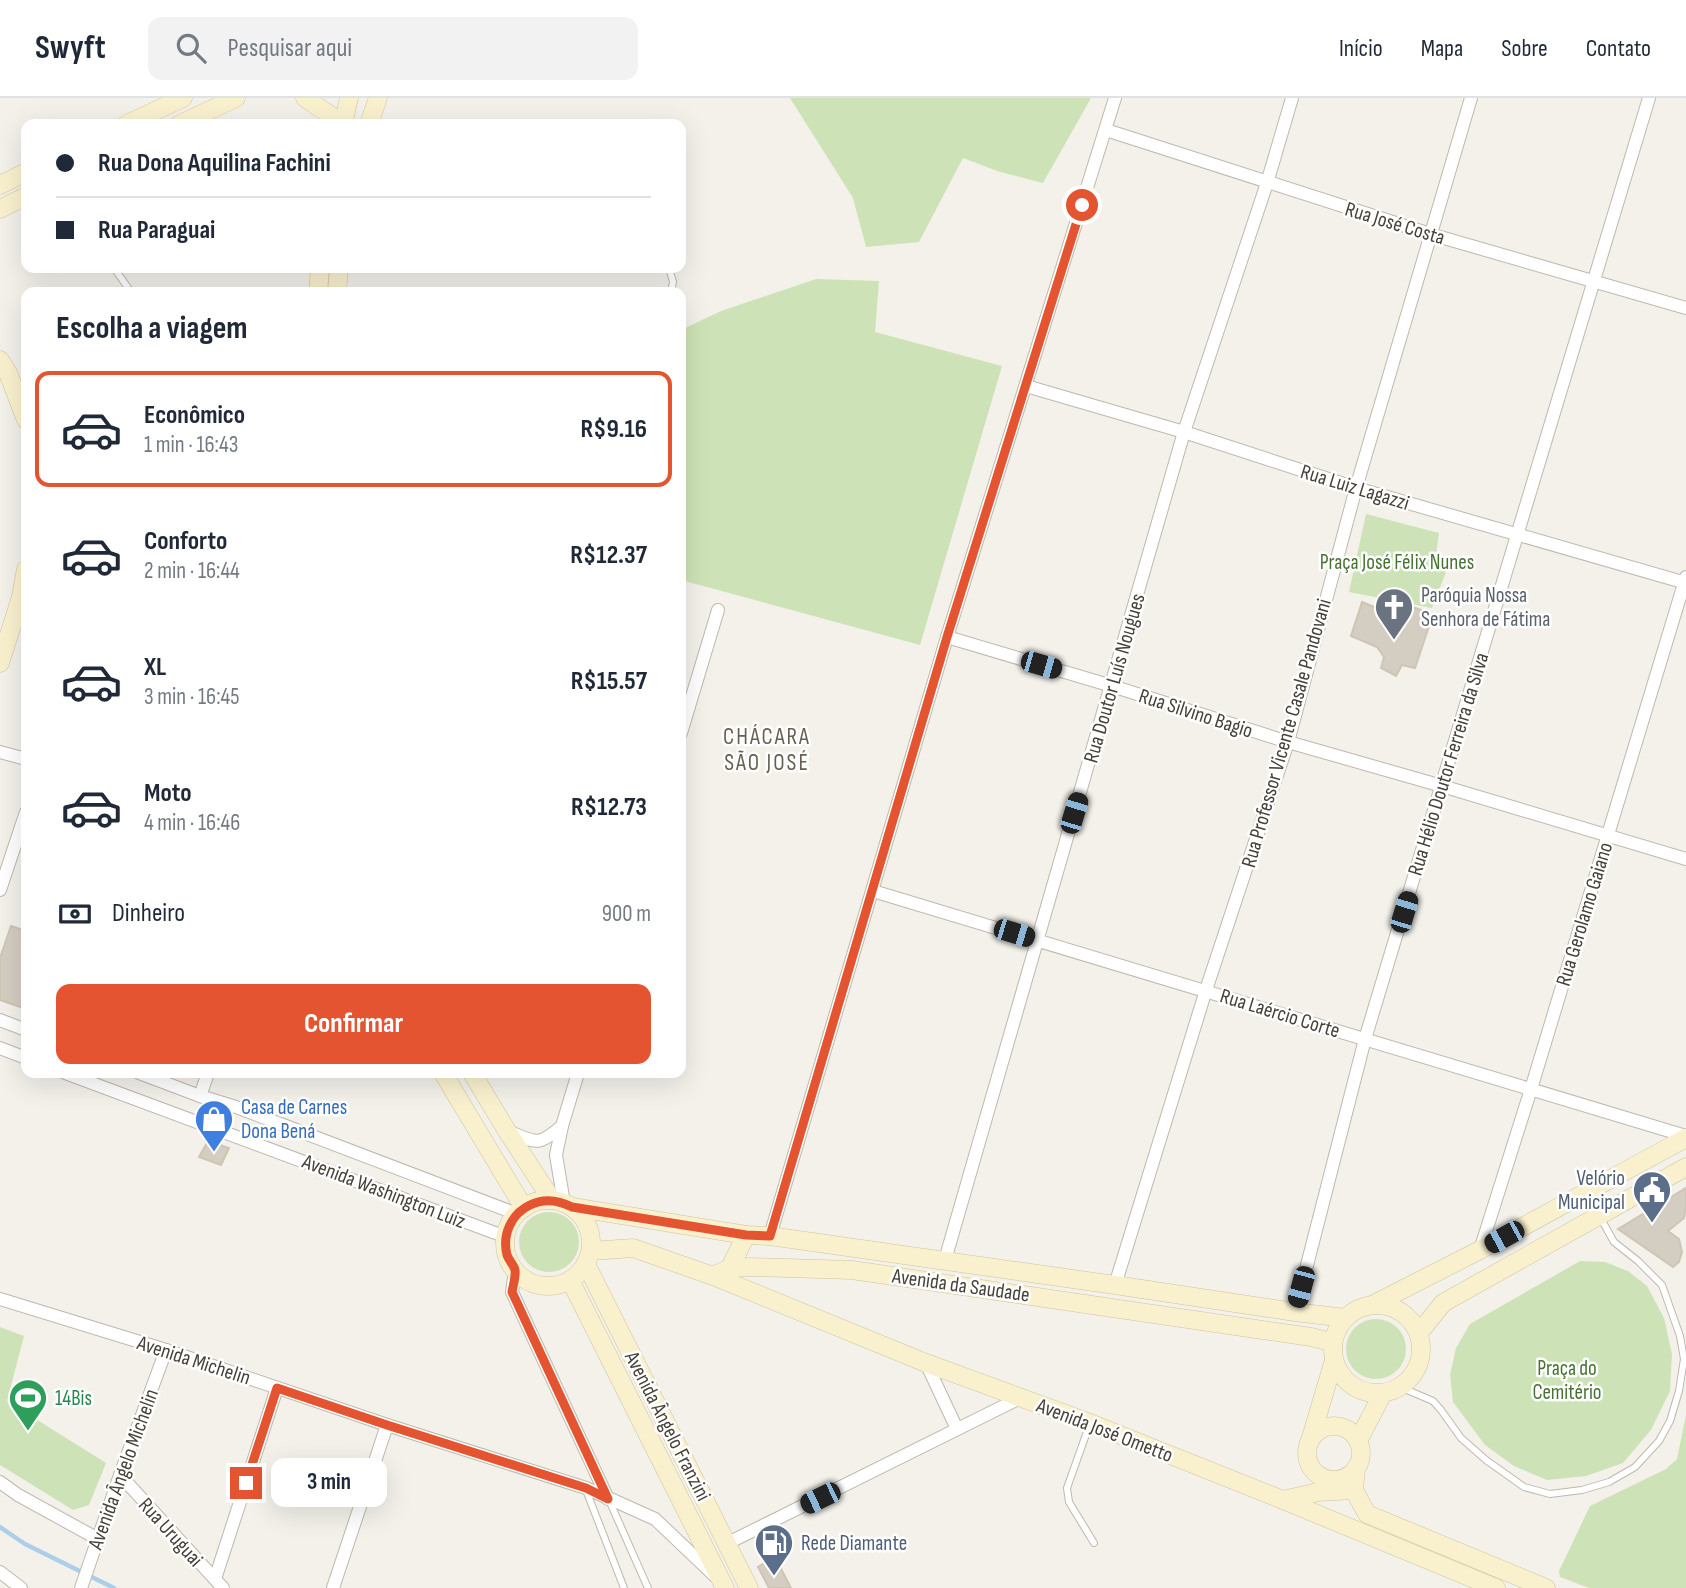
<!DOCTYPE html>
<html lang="pt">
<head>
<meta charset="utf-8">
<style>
	:root { --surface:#fff; --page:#f2f2f3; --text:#1f2937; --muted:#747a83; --line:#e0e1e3; --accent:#e45431 }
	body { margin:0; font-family:"Sofia Sans Condensed",sans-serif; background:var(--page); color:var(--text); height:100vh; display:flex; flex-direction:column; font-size:26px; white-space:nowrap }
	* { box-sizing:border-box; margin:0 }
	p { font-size:23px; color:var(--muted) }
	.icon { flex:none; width:38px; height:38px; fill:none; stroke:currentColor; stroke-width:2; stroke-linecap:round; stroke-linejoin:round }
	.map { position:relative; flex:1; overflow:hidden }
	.sheet { position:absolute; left:21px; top:189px; width:665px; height:791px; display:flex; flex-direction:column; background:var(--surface); border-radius:14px; box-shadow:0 7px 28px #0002 }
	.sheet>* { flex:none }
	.guide { position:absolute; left:21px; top:21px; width:665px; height:154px; border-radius:14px; box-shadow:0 7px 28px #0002; display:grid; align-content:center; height:154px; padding:0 35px; background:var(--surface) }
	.end { position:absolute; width:32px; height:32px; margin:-16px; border:9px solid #e45431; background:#fff; box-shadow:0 0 0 4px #fff }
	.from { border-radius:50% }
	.bubble { position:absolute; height:49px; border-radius:14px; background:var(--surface); box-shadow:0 7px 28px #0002; font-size:23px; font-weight:700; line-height:49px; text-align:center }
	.car { position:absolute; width:21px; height:42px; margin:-21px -10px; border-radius:9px; box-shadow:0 0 5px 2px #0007; background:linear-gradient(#222 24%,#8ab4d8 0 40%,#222 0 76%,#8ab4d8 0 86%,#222 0) }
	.guide b { display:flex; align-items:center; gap:24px; height:66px; font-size:26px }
	.guide b+b { border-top:2px solid var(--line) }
	.guide i { width:18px; height:18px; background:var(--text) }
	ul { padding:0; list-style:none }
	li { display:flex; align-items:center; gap:21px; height:116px; margin:0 14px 10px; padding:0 21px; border:4px solid transparent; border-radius:14px }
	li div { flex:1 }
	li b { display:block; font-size:26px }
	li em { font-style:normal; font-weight:700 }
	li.current { border-color:var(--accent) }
	li>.icon { width:63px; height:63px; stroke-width:1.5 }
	h2 { padding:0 35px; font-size:32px; line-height:84px }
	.pay { display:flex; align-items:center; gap:18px; height:77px; padding:0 35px; font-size:26px }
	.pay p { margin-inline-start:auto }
	.primary-button { display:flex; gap:14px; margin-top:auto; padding:14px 35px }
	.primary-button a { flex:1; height:80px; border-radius:14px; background:var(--accent); color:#fff; font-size:28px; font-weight:700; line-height:80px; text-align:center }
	header { display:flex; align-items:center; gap:42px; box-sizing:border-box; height:98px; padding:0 35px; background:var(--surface); border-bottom:2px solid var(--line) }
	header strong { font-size:33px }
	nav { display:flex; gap:38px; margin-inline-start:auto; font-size:24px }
	.search { width:490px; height:63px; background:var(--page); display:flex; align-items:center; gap:18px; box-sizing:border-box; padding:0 24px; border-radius:14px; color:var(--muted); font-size:26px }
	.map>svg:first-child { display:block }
	.green { fill:#cde3b7 }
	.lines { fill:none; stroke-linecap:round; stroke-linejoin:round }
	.stream { stroke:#adcee9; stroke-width:4.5 }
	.building { fill:#d4cdc1; stroke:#cec5b5; stroke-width:2 }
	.lane-casing { stroke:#beb9ae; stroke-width:8 }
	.street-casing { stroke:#beb9ae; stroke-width:14 }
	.secondary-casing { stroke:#cec49e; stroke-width:19 }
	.lane { stroke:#fff; stroke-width:6 }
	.street { stroke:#fff; stroke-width:12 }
	.secondary { stroke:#f9f1ce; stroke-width:18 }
	.route { stroke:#e45431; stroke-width:9 }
	.labels { text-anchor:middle; stroke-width:5; stroke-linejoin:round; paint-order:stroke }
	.street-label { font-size:21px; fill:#474239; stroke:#fff }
	.park-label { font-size:21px; fill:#477332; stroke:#fff }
	.worship-label { font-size:21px; fill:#5b616d; stroke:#fff; text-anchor:start }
	.shop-label { font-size:21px; fill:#366cbe; stroke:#fff; text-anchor:start }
	.service-label { font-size:21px; fill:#4e5e75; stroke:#fff; text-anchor:end }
	.leisure-label { font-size:21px; fill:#27864d; stroke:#fff; text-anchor:start }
	.neighbourhood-label { font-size:23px; letter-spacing:2px; fill:#686051; stroke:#fff }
</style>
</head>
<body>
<header>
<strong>Swyft</strong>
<div class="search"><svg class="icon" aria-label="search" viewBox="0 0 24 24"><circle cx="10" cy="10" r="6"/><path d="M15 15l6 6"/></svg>Pesquisar aqui</div>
<nav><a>Início</a><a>Mapa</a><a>Sobre</a><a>Contato</a></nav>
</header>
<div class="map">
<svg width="1686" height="1490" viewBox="0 0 1686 1490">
	<rect width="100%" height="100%" fill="#f3f1ea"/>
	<g class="green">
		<polygon points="790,0 1091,0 1043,85 997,73 963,60 919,144 866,149 853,100"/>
		<polygon points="816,181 879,183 875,234 1002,268 920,547 681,482 681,232 721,213"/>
		<polygon points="1366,416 1439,435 1436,457 1451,461 1432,510 1349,494"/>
		<circle cx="549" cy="1144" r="30"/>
		<polygon points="1580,1163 1605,1164 1628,1173 1647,1188 1664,1220 1672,1256 1670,1293 1651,1332 1623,1365 1586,1378 1547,1382 1514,1368 1485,1347 1453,1304 1450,1277 1456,1250 1470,1226"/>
		<circle cx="1376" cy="1251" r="30"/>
		<polygon points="0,1229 24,1238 7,1303 106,1365 89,1407 73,1412 0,1367"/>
		<polygon points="1686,1317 1686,1490 1589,1490 1560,1479 1559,1473 1590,1408 1666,1371 1677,1361"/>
	</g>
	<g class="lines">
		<polyline class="stream" points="0,1429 25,1446 114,1490"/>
	</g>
	<g class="building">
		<polygon points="1362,504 1401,520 1404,506 1433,516 1415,570 1402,567 1396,578 1381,570 1384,559 1377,549 1351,538"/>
		<polygon points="11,828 26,833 26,911 0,902 0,860"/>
		<polygon points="208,1043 229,1050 221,1067 199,1059"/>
		<polygon points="1686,1090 1686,1108 1684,1120 1668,1133 1679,1141 1682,1154 1679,1164 1673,1169 1618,1131"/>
		<polygon points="775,1459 791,1490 769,1490 758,1469"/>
	</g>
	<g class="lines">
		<g class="lane-casing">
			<g id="lane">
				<polyline points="114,170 131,194"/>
				<polyline points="669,170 673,184 671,194"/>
				<polyline points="1400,1289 1433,1303 1441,1312 1461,1340 1486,1362 1524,1389 1550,1396 1582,1392 1609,1384 1635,1369 1659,1343 1670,1323 1679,1293 1684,1261 1680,1238 1662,1187 1638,1163 1614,1144 1600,1119"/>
				<polyline points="1089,1328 1067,1390 1069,1404 1094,1445"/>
				<polyline points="586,1392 624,1490"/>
				<polyline points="609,1402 648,1490"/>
			</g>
		</g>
		<g class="street-casing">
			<g id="street">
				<polyline points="1106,32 1430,136 1686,210"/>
				<polyline points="1026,288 1184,334 1356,390 1686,485"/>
				<polyline points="21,500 26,524"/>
				<polyline points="947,539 1112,588 1288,644 1442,688 1686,761"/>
				<polyline points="681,635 718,512"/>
				<polyline points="0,654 26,661"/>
				<polyline points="0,792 26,714"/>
				<polyline points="873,793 1686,1038"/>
				<polyline points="0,922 26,932"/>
				<polyline points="0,950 26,960"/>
				<polyline points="65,975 506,1139"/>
				<polyline points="139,975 200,998 236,1009 517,1116"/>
				<polyline points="200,998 208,975"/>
				<path d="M507,1033C537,1044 536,1050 562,1028"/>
				<polyline points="564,1105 556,1057 562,1028 578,975"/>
				<polyline points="770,1138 947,539 1115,0"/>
				<polyline points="1480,1152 1531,991 1686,479"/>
				<polyline points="945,1162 1184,334 1267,85 1292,0"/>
				<polyline points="515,1172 512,1194 608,1401"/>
				<polyline points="1115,1187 1206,892 1288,644 1356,390 1471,0"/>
				<polyline points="0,1201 166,1252 387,1327 586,1390 655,1421 717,1480"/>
				<polyline points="1295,1214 1365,941 1649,0"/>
				<polyline points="926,1265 957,1331"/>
				<polyline points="120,1377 223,1490"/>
				<polyline points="0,1384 18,1397 98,1441"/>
				<polyline points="728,1445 1022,1299"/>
				<polyline points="0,1474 21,1490"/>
				<polyline points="215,1481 277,1290"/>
				<polyline points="81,1490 120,1377 166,1252"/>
				<polyline points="333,1490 387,1327"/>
			</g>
		</g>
		<g class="secondary-casing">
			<g id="secondary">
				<polyline points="305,0 343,26"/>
				<polyline points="127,26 183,0"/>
				<polyline points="180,26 236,0"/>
				<polyline points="343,26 349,0"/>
				<polyline points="369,26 378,0"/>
				<polyline points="0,87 26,74"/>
				<polyline points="0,111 26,98"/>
				<polyline points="318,194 320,170"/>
				<polyline points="337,194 339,170"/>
				<polyline points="0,262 8,275 26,322"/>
				<polyline points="0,565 21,499 26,471"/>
				<polyline points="443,975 524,1110"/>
				<polyline points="472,975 507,1033 552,1102"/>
				<circle cx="548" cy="1145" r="43"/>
				<polyline points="572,1109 746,1137 770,1138 1115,1187 1295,1214 1345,1220"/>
				<polyline points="591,1153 633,1150 713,1178 730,1170 751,1169 852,1172 1311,1239 1331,1244 1333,1247"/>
				<polyline points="586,1166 749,1490"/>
				<polyline points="730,1170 746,1137"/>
				<polyline points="713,1178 926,1265 1090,1325 1283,1402 1496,1490"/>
				<polyline points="570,1182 725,1490"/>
				<polyline points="1374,1206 1480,1152 1686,1040"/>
				<circle cx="1377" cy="1251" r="44"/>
				<polyline points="1419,1235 1443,1205 1686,1069"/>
				<circle cx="1334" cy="1355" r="27"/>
				<polyline points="1310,1343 1334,1262"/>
				<polyline points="1358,1343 1383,1295"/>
				<polyline points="1356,1370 1354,1392 1367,1416 1546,1490"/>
				<polyline points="1283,1402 1318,1394 1354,1392"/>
			</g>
		</g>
		<use href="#lane" class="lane"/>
		<use href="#street" class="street"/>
		<use href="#secondary" class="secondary"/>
	</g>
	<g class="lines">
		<path class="route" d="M246,1385L277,1290L387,1327L586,1390L608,1401L512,1194C513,1188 516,1178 515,1172C514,1167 509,1163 507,1157C502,1137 511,1116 530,1107C544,1100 558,1102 572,1109L746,1137L770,1138L947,539L1082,107"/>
	</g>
	<defs>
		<g id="church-pin" transform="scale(2.0125)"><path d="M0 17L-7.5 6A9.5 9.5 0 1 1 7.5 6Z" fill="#6b7280" stroke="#fff"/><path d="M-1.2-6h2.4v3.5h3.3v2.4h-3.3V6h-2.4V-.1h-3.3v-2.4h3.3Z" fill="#fff"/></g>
		<g id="shop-pin" transform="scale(2.0125)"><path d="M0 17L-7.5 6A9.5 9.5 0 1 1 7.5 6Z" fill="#3f7fe0" stroke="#fff"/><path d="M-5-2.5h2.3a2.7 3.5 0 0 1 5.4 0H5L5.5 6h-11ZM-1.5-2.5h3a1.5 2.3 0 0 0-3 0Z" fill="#fff"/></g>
		<g id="civic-pin" transform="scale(2.0125)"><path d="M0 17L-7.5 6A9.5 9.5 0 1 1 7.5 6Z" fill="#5c6f8a" stroke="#fff"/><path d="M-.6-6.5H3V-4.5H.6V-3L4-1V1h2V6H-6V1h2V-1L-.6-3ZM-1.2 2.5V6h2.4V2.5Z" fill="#fff"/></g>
		<g id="stadium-pin" transform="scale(2.0125)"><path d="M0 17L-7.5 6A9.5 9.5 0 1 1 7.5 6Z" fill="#2e9e5b" stroke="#fff"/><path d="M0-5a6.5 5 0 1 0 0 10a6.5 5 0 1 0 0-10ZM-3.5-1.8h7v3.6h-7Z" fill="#fff"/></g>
		<g id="fuel-pin" transform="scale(2.0125)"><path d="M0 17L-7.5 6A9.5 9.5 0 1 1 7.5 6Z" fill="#5c6f8a" stroke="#fff"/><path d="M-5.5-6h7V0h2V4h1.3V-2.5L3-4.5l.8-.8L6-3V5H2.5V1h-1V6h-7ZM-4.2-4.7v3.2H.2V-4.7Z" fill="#fff"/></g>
	</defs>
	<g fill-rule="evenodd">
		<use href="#church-pin" x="1394" y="509"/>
		<use href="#shop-pin" x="214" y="1021"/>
		<use href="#civic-pin" x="1652" y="1092"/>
		<use href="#stadium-pin" x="28" y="1300"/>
		<use href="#fuel-pin" x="774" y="1445"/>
	</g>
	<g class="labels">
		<g class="street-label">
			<text transform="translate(1395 125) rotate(17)" y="7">Rua José Costa</text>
			<text transform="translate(1355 389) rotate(17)" y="7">Rua Luiz Lagazzi</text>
			<text transform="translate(1114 580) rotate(-74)" y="7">Rua Doutor Luís Nougues</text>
			<text transform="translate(1196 615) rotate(18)" y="7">Rua Silvino Bagio</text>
			<text transform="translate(1286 635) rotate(-74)" y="7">Rua Professor Vicente Casale Pandovani</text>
			<text transform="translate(1448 666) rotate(-73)" y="7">Rua Hélio Doutor Ferreira da Silva</text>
			<text transform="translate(1584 816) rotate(-73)" y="7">Rua Gerolamo Gaiano</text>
			<text transform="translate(1280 915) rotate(17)" y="7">Rua Laércio Corte</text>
			<text transform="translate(384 1093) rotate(21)" y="7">Avenida Washington Luiz</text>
			<text transform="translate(961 1187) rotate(8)" y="7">Avenida da Saudade</text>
			<text transform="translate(194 1262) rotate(18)" y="7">Avenida Michelin</text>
			<text transform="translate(668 1328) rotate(63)" y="7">Avenida Ângelo Franzini</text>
			<text transform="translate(1105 1332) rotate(21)" y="7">Avenida José Ometto</text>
			<text transform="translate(123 1371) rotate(-70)" y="7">Avenida Ângelo Michelin</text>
			<text transform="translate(171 1434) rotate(48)" y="7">Rua Uruguai</text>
		</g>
		<g class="park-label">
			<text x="1397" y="471">Praça José Félix Nunes</text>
			<text x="1567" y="1277">Praça do<tspan x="1567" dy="24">Cemitério</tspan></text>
		</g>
		<g class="worship-label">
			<text x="1421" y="504">Paróquia Nossa<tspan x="1421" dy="24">Senhora de Fátima</tspan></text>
		</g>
		<g class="shop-label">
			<text x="241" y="1016">Casa de Carnes<tspan x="241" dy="24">Dona Bená</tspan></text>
		</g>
		<g class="service-label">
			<text x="1625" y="1087">Velório<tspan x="1625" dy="24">Municipal</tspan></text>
			<text x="801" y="1452" text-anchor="start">Rede Diamante</text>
		</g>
		<g class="leisure-label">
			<text x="55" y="1307">14Bis</text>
		</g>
		<g class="neighbourhood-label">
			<text x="767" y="646">CHÁCARA<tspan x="767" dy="26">SÃO JOSÉ</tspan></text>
		</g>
	</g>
</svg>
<i class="end from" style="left:1082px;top:107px"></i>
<i class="end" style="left:246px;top:1385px"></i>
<div class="bubble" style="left:271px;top:1360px;width:116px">3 min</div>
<i class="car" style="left:1041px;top:567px;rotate:106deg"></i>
<i class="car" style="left:1074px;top:715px;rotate:17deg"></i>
<i class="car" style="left:1404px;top:814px;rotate:17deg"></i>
<i class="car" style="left:1014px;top:835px;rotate:107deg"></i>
<i class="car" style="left:1504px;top:1139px;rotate:241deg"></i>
<i class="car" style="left:1301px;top:1189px;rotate:195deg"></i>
<i class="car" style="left:820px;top:1400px;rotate:244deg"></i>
<div class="guide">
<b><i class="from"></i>Rua Dona Aquilina Fachini</b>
<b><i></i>Rua Paraguai</b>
</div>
<section class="sheet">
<h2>Escolha a viagem</h2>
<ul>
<li class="current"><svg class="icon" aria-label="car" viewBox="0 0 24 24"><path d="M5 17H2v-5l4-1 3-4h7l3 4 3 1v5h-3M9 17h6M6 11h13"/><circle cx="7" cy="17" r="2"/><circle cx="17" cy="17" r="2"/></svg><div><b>Econômico</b><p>1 min · 16:43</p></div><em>R$9.16</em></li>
<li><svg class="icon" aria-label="car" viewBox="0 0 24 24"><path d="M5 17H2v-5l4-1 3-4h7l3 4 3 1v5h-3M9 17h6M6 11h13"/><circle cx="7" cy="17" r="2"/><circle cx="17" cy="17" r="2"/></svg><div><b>Conforto</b><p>2 min · 16:44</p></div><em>R$12.37</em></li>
<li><svg class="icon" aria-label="car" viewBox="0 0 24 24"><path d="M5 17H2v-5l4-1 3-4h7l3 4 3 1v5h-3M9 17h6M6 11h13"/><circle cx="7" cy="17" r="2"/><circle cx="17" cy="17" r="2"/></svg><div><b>XL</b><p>3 min · 16:45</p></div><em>R$15.57</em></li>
<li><svg class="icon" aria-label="car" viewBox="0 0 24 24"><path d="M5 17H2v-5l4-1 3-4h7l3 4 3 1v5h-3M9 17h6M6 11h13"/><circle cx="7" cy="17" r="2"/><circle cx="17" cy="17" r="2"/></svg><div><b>Moto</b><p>4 min · 16:46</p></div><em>R$12.73</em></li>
</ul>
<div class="pay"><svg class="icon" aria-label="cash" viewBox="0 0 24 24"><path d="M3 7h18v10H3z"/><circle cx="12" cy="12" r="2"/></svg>Dinheiro<p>900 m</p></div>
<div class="primary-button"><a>Confirmar</a></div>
</section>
</div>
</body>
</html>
